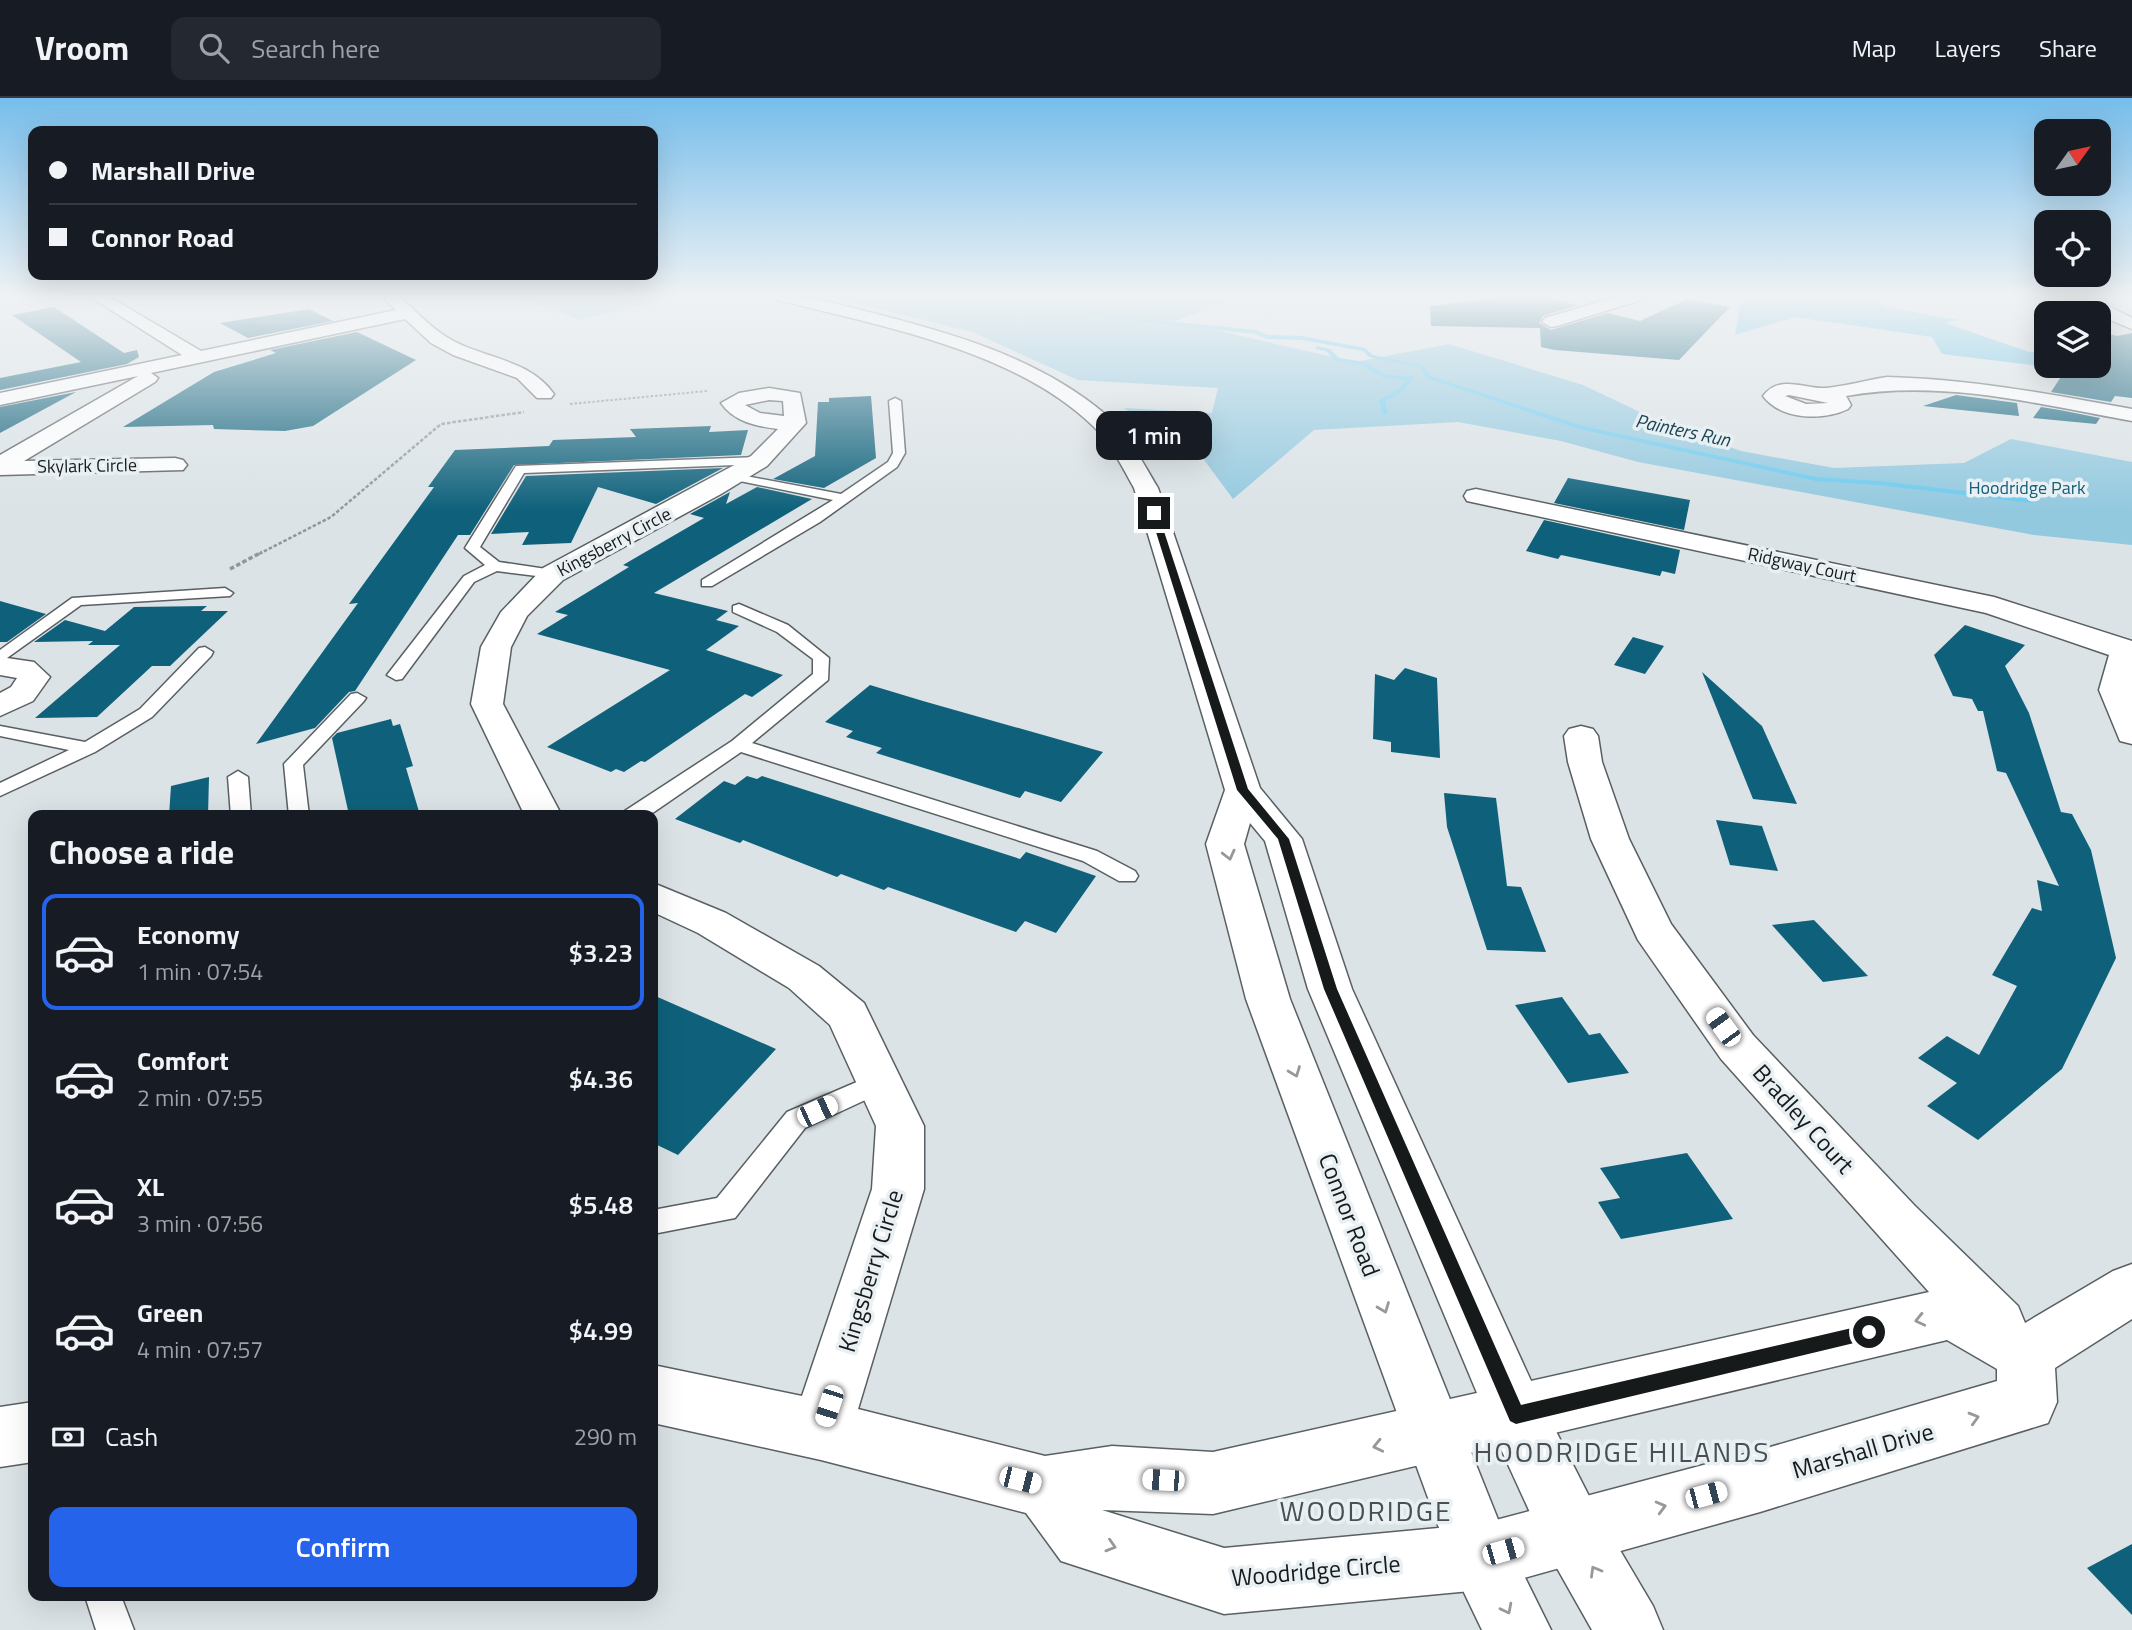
<!DOCTYPE html>
<html lang="en">
<head>
<meta charset="utf-8">
<style>
	:root { --surface:#171b24; --page:#242831; --text:#f1f3f6; --muted:#9ea1a6; --line:#363941; --accent:#2563eb }
	body { margin:0; font-family:"Titillium Web",sans-serif; background:var(--page); color:var(--text); height:100vh; display:flex; flex-direction:column; font-size:26px; white-space:nowrap }
	* { box-sizing:border-box; margin:0 }
	p { font-size:23px; color:var(--muted) }
	.icon { flex:none; width:38px; height:38px; fill:none; stroke:currentColor; stroke-width:2; stroke-linecap:round; stroke-linejoin:round }
	.map { position:relative; flex:1; overflow:hidden }
	.details { position:absolute; left:28px; top:712px; width:630px; height:791px; display:flex; flex-direction:column; background:var(--surface); border-radius:14px; box-shadow:0 7px 28px #0002 }
	.details>* { flex:none }
	.guide { position:absolute; left:28px; top:28px; width:630px; height:154px; border-radius:14px; box-shadow:0 7px 28px #0002; display:grid; align-content:center; height:154px; padding:0 21px; background:var(--surface) }
	.needle { width:46px; rotate:57deg }
	.controls { position:absolute; left:2034px; top:21px; display:grid; gap:14px }
	.controls a { display:grid; place-items:center; width:77px; height:77px; border-radius:14px; background:var(--surface); box-shadow:0 7px 28px #0002; font-size:35px }
	.end { position:absolute; width:32px; height:32px; margin:-16px; border:9px solid #171a1b; background:#fff; box-shadow:0 0 0 4px #fff }
	.from { border-radius:50% }
	.bubble { position:absolute; height:49px; border-radius:14px; background:var(--surface); box-shadow:0 7px 28px #0002; font-size:23px; font-weight:600; line-height:49px; text-align:center }
	.car { position:absolute; width:21px; height:42px; margin:-21px -10px; border-radius:9px; box-shadow:0 0 5px 2px #0007; background:linear-gradient(#fff 24%,#345 0 40%,#fff 0 76%,#345 0 86%,#fff 0) }
	.guide b { display:flex; align-items:center; gap:24px; height:66px; font-size:26px }
	.guide b+b { border-top:2px solid var(--line) }
	.guide i { width:18px; height:18px; background:var(--text) }
	ul { padding:0; list-style:none }
	li { display:flex; align-items:center; gap:21px; height:116px; margin:0 14px 10px; padding:0 7px; border:4px solid transparent; border-radius:14px }
	li div { flex:1 }
	li b { display:block; font-size:26px }
	li em { font-style:normal; font-weight:600 }
	li.current { border-color:var(--accent) }
	li>.icon { width:63px; height:63px; stroke-width:1.5 }
	h2 { padding:0 21px; font-size:32px; line-height:84px }
	.pay { display:flex; align-items:center; gap:18px; height:77px; padding:0 21px; font-size:26px }
	.pay p { margin-inline-start:auto }
	.button { display:flex; gap:14px; margin-top:auto; padding:14px 21px }
	.button a { flex:1; height:80px; border-radius:14px; background:var(--accent); color:#fff; font-size:28px; font-weight:600; line-height:80px; text-align:center }
	header { display:flex; align-items:center; gap:42px; box-sizing:border-box; height:98px; padding:0 35px; background:var(--surface); border-bottom:2px solid var(--line) }
	header strong { font-size:33px }
	nav { display:flex; gap:38px; margin-inline-start:auto; font-size:24px }
	.search { width:490px; height:63px; background:var(--page); display:flex; align-items:center; gap:18px; box-sizing:border-box; padding:0 24px; border-radius:14px; color:var(--muted); font-size:26px }
	.map>svg:first-child { display:block }
	.green { fill:#93c9df }
	.forest { fill:#62c1e5 }
	.lines { fill:none; stroke-linecap:round; stroke-linejoin:round }
	.stream { fill:#6bcaef; fill-rule:evenodd }
	.building { fill:#0f617b }
	.lane-casing { stroke:#595f62; stroke-width:3 }
	.street-casing { stroke:#595f62; stroke-width:3 }
	.primary-casing { stroke:#595f62; stroke-width:3 }
	.path-far2 { stroke:#919799; stroke-width:2; stroke-dasharray:2.5 2; stroke-linecap:butt }
	.path-far1 { stroke:#919799; stroke-width:2.5; stroke-dasharray:3.5 2; stroke-linecap:butt }
	.path { stroke:#919799; stroke-width:3.5; stroke-dasharray:4.5 2.5; stroke-linecap:butt }
	.lane { fill:#fff; fill-rule:evenodd }
	.street { fill:#fff; fill-rule:evenodd }
	.primary { fill:#fff; fill-rule:evenodd }
	.oneway { stroke:#979898 }
	.route { fill:#171a1b }
	.labels { text-anchor:middle; stroke-width:7; stroke-linejoin:round; paint-order:stroke }
	.far-street-label { font-size:18px; fill:#171a1b; stroke:#e9f0f3 }
	.far-park-label { font-size:18px; fill:#146079; stroke:#e9f0f3 }
	.far-water-label { font-size:19px; font-style:italic; fill:#1b4554; stroke:#e9f0f3 }
	.near-street-label { font-size:24px; fill:#171a1b; stroke:#e9f0f3 }
	.near-neighbourhood-label { font-size:28px; letter-spacing:2px; fill:#494f52; stroke:#e9f0f3 }
</style>
</head>
<body>
<header>
<strong>Vroom</strong>
<div class="search"><svg class="icon" aria-label="search" viewBox="0 0 24 24"><circle cx="10" cy="10" r="6"/><path d="M15 15l6 6"/></svg>Search here</div>
<nav><a>Map</a><a>Layers</a><a>Share</a></nav>
</header>
<div class="map">
<svg width="2132" height="1532" viewBox="0 0 2132 1532">
	<rect width="100%" height="100%" fill="#dbe3e6"/>
	<g class="green">
		<polygon points="513,198 673,198 581,222"/>
		<polygon points="825,198 1242,198 1175,223 1355,264 1449,246 1583,287 1665,326 1741,353 1834,370 1964,365 2011,341 2132,364 2132,447 2034,437 1638,364 1561,343 1458,324 1314,332 1233,401 1199,355 1180,356 1124,310 1212,315 1218,290 1078,282 972,234"/>
	</g>
	<polygon class="forest" points="1764,198 1871,198 1885,209 1958,222 1945,225 2029,254 2046,252 2046,268 2098,268 2132,279 1942,256 1932,239 1795,219 1735,237 1740,207"/>
	<g class="lines">
		<g class="stream">
			<polygon points="1050,198 1073,199 1099,216 1256,232 1268,237 1302,238 1365,250 1373,257 1423,267 1430,278 1583,328 1816,379 1879,383 2032,401 2036,403 2032,405 1879,387 1816,383 1579,331 1426,280 1419,269 1369,259 1363,253 1302,242 1267,241 1255,236 1098,219 1070,201"/>
			<polygon points="1317,248 1330,251 1339,260 1364,264 1387,277 1411,278 1414,280 1402,294 1385,303 1388,316 1383,317 1379,302 1398,292 1406,282 1384,280 1360,267 1335,263 1326,253 1315,251"/>
		</g>
	</g>
	<g class="building">
		<polygon points="1515,198 1540,198 1578,207 1543,218 1539,225 1551,232 1608,215 1640,223 1687,201 1730,209 1679,262 1555,252 1541,249 1540,230 1431,228 1430,208"/>
		<polygon points="54,209 124,255 137,252 139,259 127,266 0,292 0,280 81,264 12,217"/>
		<polygon points="309,211 333,223 248,240 220,225"/>
		<polygon points="2098,233 2117,238 2132,235 2132,300 2115,298 2111,304 2051,294 2068,268 2098,268"/>
		<polygon points="357,234 416,262 313,328 285,333 214,331 213,327 123,329 214,274 276,255 270,252"/>
		<polygon points="76,294 0,335 0,309"/>
		<polygon points="1956,297 2017,305 2019,318 1923,308"/>
		<polygon points="871,298 876,360 824,390 773,381 815,358 818,304 829,304 829,300"/>
		<polygon points="2041,309 2060,312 2100,320 2096,326 2033,320"/>
		<polygon points="711,328 709,334 748,332 741,357 514,367 470,437 458,437 355,593 349,594 315,630 256,646 358,505 349,506 434,389 428,389 455,352 549,348 553,342 636,339 630,331"/>
		<polygon points="723,370 656,406 598,389 571,445 522,447 529,434 491,436 526,378"/>
		<polygon points="1568,380 1690,402 1684,432 1554,405"/>
		<polygon points="757,389 812,401 654,495 728,513 716,522 739,528 706,552 783,577 752,599 745,596 645,664 641,663 624,674 616,671 611,674 547,649 670,572 537,536 568,517 555,514 629,469 623,467 704,420 690,416 730,394 726,406"/>
		<polygon points="1544,422 1680,452 1675,476 1662,473 1660,478 1561,457 1558,461 1526,453"/>
		<polygon points="0,503 46,516 7,544 0,544"/>
		<polygon points="207,508 201,513 228,513 170,568 152,568 97,619 35,620 120,547 88,547 93,543 34,544 65,522 105,533 134,509"/>
		<polygon points="1965,527 2025,547 2005,568 2029,615 2061,714 2072,716 2091,752 2116,860 2062,971 1978,1042 1927,1008 1957,985 1918,960 1947,938 1979,957 2017,888 1992,877 2032,810 2042,813 2037,782 2059,788 2006,675 1997,673 1983,613 1978,613 1972,601 1953,598 1934,557"/>
		<polygon points="1633,539 1664,548 1645,576 1614,567"/>
		<polygon points="1405,570 1437,580 1440,660 1391,654 1391,644 1373,641 1375,576 1394,582"/>
		<polygon points="1702,574 1762,628 1797,706 1753,701"/>
		<polygon points="870,587 923,603 1103,654 1061,704 1025,693 1020,700 876,655 882,650 846,639 853,633 825,624"/>
		<polygon points="391,621 393,628 400,626 413,668 406,670 420,717 349,717 332,640 337,635"/>
		<polygon points="747,678 757,681 762,678 1020,761 1026,754 1096,778 1056,835 1025,823 1016,834 888,789 884,792 841,776 837,779 743,742 740,745 675,721 724,683 735,687"/>
		<polygon points="209,679 208,718 169,718 171,688"/>
		<polygon points="1444,695 1496,700 1507,788 1521,789 1546,854 1487,852 1447,729"/>
		<polygon points="1716,722 1762,728 1778,773 1730,767"/>
		<polygon points="1814,822 1868,878 1823,884 1772,827"/>
		<polygon points="653,897 776,951 678,1057 653,1045"/>
		<polygon points="1562,899 1589,937 1600,935 1629,975 1568,985 1515,907"/>
		<polygon points="1687,1055 1733,1121 1621,1141 1598,1104 1620,1100 1600,1070"/>
		<polygon points="2132,1446 2132,1517 2087,1470"/>
	</g>
	<g class="lines">
		<g class="lane-casing">
			<g id="lane">
				<polygon points="895,300 901,303 905,355 897,369 820,424 712,488 702,488 702,482 833,402 730,381 730,375 841,396 888,364 893,355 889,303"/>
				<polygon points="759,359 765,363 763,366 524,375 480,449 499,464 553,472 560,476 553,480 497,473 474,484 402,581 396,582 387,577 464,478 485,467 465,450 516,368"/>
				<polygon points="225,490 233,495 230,498 81,507 0,565 0,552 72,500"/>
				<polygon points="739,506 788,527 829,560 828,582 752,645 1097,753 1135,773 1138,778 1135,783 1119,783 1083,763 741,654 654,714 646,718 617,718 732,643 813,576 813,561 777,534 733,514 733,508"/>
				<polygon points="205,549 213,554 211,558 152,619 95,654 0,698 0,685 69,652 0,638 0,628 85,644 140,611 199,550"/>
				<polygon points="357,595 366,600 363,604 303,667 309,718 289,718 284,666 351,596"/>
				<polygon points="238,673 248,679 251,718 231,718 228,679"/>
				<polygon points="880,974 889,977 893,984 889,991 805,1030 735,1120 653,1136 653,1112 717,1100 787,1014"/>
				<polygon points="85,1498 121,1498 134,1532 96,1532"/>
			</g>
		</g>
		<g class="street-casing">
			<g id="street">
				<path d="M89,198H108L201,253L396,212L383,199L399,198C414,211 428,227 445,238C480,261 528,259 554,296L551,300H537L517,280L453,257L431,245L405,221L151,275L158,280L155,284L24,363L175,360L183,362L187,367L183,372L0,377V357L138,278L0,307V295L182,257Z"/>
				<polygon points="1619,198 1643,198 1641,202 1557,228 1551,229 1542,224 1545,220"/>
				<polygon points="2086,198 2102,198 2110,209 2132,220 2132,231 2098,217"/>
				<path d="M1887,279C1970,281 2050,296 2132,311V323C2037,306 1942,281 1846,298L1851,307L1848,311C1823,323 1781,322 1763,298C1779,276 1804,291 1826,290C1846,288 1867,282 1887,279ZM1789,297L1828,305L1806,306L1785,298Z"/>
				<path d="M769,290L800,295L806,325L767,368L721,396L563,482L527,518L511,549L503,606L562,718H525L471,606L481,549L501,514L543,470L751,358L778,331C756,328 734,324 721,305L739,295ZM769,302L783,303L784,318L760,315L745,307Z"/>
				<polygon points="1476,391 1994,499 2132,543 2132,646 2120,643 2099,592 2109,557 1986,515 1467,403 1464,398 1467,393"/>
				<polygon points="0,559 34,564 50,579 33,603 0,618 0,595 11,589 17,580 0,577"/>
				<path d="M1581,628L1593,631L1598,638L1602,664L1629,741L1671,826L1753,937L1915,1108L2018,1208L2025,1225L2113,1173L2132,1166V1221L2055,1270L2057,1304L2048,1325L1760,1414L1481,1492L1224,1516L1061,1463L1026,1415L821,1362L653,1325V1267L802,1298L872,1091L876,1028L830,927L789,890L698,835L653,814V785L726,815L819,868L864,905L924,1028V1091L858,1311L1045,1358L1112,1348L1213,1354L1929,1194L1721,961L1638,842L1591,741L1568,664L1564,638L1569,631ZM1947,1242L1997,1271V1283L1760,1352L1481,1426L1224,1450L1102,1412L1213,1416Z"/>
				<polygon points="33,1304 33,1364 0,1369 0,1309"/>
			</g>
		</g>
		<g class="primary-casing">
			<path id="primary" d="M776,198C806,196 836,206 865,213C948,234 1038,259 1105,316C1128,335 1143,365 1158,390L1260,690L1302,741L1352,891L1537,1296L1595,1410L1653,1508L1663,1532H1592L1549,1456L1495,1338L1308,891L1265,743L1250,725L1244,746L1290,901L1505,1439L1551,1532H1482L1458,1482L1246,901L1206,746L1225,692L1134,390C1122,369 1111,345 1093,328C1014,252 881,228 778,202Z"/>
		</g>
		<polyline class="path-far2" points="570,306 707,293"/>
		<polyline class="path-far1" points="259,456 331,419 441,326 524,314"/>
		<polyline class="path" points="230,471 262,454"/>
		<use href="#lane" class="lane"/>
		<use href="#street" class="street"/>
		<use href="#primary" class="primary"/>
	</g>
	<defs><path id="oneway-chevron" d="M-2-3.5L2.5 0L-2 3.5" fill="none" stroke-width="1.6" stroke-linecap="round" stroke-linejoin="round" transform="scale(1.75)"/></defs>
	<g class="oneway">
		<use href="#oneway-chevron" transform="translate(1229 757) rotate(76)"/>
		<use href="#oneway-chevron" transform="translate(1295 974) rotate(69)"/>
		<use href="#oneway-chevron" transform="translate(1384 1210) rotate(69)"/>
		<use href="#oneway-chevron" transform="translate(1920 1222) rotate(167)"/>
		<use href="#oneway-chevron" transform="translate(1974 1320) rotate(-16)"/>
		<use href="#oneway-chevron" transform="translate(1378 1348) rotate(167)"/>
		<use href="#oneway-chevron" transform="translate(1661 1409) rotate(-15)"/>
		<use href="#oneway-chevron" transform="translate(1111 1448) rotate(17)"/>
		<use href="#oneway-chevron" transform="translate(1595 1473) rotate(-120)"/>
		<use href="#oneway-chevron" transform="translate(1507 1511) rotate(63)"/>
	</g>
	<linearGradient id="sky" x2="0" y2="1"><stop stop-color="#76bdeb"/><stop offset="0.48" stop-color="#eff2f4"/><stop offset="1" stop-color="#eff2f4" stop-opacity="0"/></linearGradient>
	<rect width="2132" height="412" fill="url(#sky)"/>
	<polygon class="route" points="1154,413 1158,415 1248,691 1289,741 1337,891 1521,1307 1869,1226 1878,1234 1875,1240 1516,1326 1510,1323 1324,891 1278,741 1237,692 1150,415"/>
	<g class="labels">
		<g class="far-street-label">
			<text transform="translate(87 368) rotate(-1)" y="6">Skylark Circle</text>
			<text transform="translate(614 444) rotate(-28)" y="6">Kingsberry Circle</text>
			<text transform="translate(1802 467) rotate(12)" y="6">Ridgway Court</text>
		</g>
		<g class="far-park-label">
			<text x="2027" y="396">Hoodridge Park</text>
		</g>
		<g class="far-water-label">
			<text transform="translate(1683 332) rotate(12)" y="7">Painters Run</text>
		</g>
		<g class="near-street-label">
			<text transform="translate(1803 1021) rotate(48)" y="8">Bradley Court</text>
			<text transform="translate(1349 1117) rotate(69)" y="8">Connor Road</text>
			<text transform="translate(871 1173) rotate(-73)" y="8">Kingsberry Circle</text>
			<text transform="translate(1863 1353) rotate(-16)" y="8">Marshall Drive</text>
			<text transform="translate(1316 1473) rotate(-5)" y="8">Woodridge Circle</text>
		</g>
		<g class="near-neighbourhood-label">
			<text x="1622" y="1364">HOODRIDGE HILANDS</text>
			<text x="1366" y="1423">WOODRIDGE</text>
		</g>
	</g>
</svg>
<div class="controls">
<a><svg class="needle" viewBox="-14 -14 28 28"><path d="M0-13l5 13h-10z" fill="#e53935"/><path d="M0 13l5-13h-10z" fill="#9ea1a6"/></svg></a>
<a><svg class="icon" aria-label="locate" viewBox="0 0 24 24"><circle cx="12" cy="12" r="6"/><path d="M12 2v4M12 18v4M2 12h4M18 12h4"/></svg></a>
<a><svg class="icon" aria-label="layers" viewBox="0 0 24 24"><path d="M12 4l9 5-9 5-9-5zM3 14l9 5 9-5"/></svg></a>
</div>
<i class="end from" style="left:1869px;top:1234px"></i>
<i class="end" style="left:1154px;top:415px"></i>
<div class="bubble" style="left:1096px;top:313px;width:116px">1 min</div>
<i class="car" style="left:1723px;top:929px;rotate:324deg"></i>
<i class="car" style="left:817px;top:1013px;rotate:65deg"></i>
<i class="car" style="left:829px;top:1308px;rotate:198deg"></i>
<i class="car" style="left:1020px;top:1382px;rotate:104deg"></i>
<i class="car" style="left:1163px;top:1382px;rotate:273deg"></i>
<i class="car" style="left:1706px;top:1397px;rotate:75deg"></i>
<i class="car" style="left:1503px;top:1453px;rotate:74deg"></i>
<div class="guide">
<b><i class="from"></i>Marshall Drive</b>
<b><i></i>Connor Road</b>
</div>
<section class="details">
<h2>Choose a ride</h2>
<ul>
<li class="current"><svg class="icon" aria-label="car" viewBox="0 0 24 24"><path d="M5 17H2v-5l4-1 3-4h7l3 4 3 1v5h-3M9 17h6M6 11h13"/><circle cx="7" cy="17" r="2"/><circle cx="17" cy="17" r="2"/></svg><div><b>Economy</b><p>1 min · 07:54</p></div><em>$3.23</em></li>
<li><svg class="icon" aria-label="car" viewBox="0 0 24 24"><path d="M5 17H2v-5l4-1 3-4h7l3 4 3 1v5h-3M9 17h6M6 11h13"/><circle cx="7" cy="17" r="2"/><circle cx="17" cy="17" r="2"/></svg><div><b>Comfort</b><p>2 min · 07:55</p></div><em>$4.36</em></li>
<li><svg class="icon" aria-label="car" viewBox="0 0 24 24"><path d="M5 17H2v-5l4-1 3-4h7l3 4 3 1v5h-3M9 17h6M6 11h13"/><circle cx="7" cy="17" r="2"/><circle cx="17" cy="17" r="2"/></svg><div><b>XL</b><p>3 min · 07:56</p></div><em>$5.48</em></li>
<li><svg class="icon" aria-label="car" viewBox="0 0 24 24"><path d="M5 17H2v-5l4-1 3-4h7l3 4 3 1v5h-3M9 17h6M6 11h13"/><circle cx="7" cy="17" r="2"/><circle cx="17" cy="17" r="2"/></svg><div><b>Green</b><p>4 min · 07:57</p></div><em>$4.99</em></li>
</ul>
<div class="pay"><svg class="icon" aria-label="cash" viewBox="0 0 24 24"><path d="M3 7h18v10H3z"/><circle cx="12" cy="12" r="2"/></svg>Cash<p>290 m</p></div>
<div class="button"><a>Confirm</a></div>
</section>
</div>
</body>
</html>
